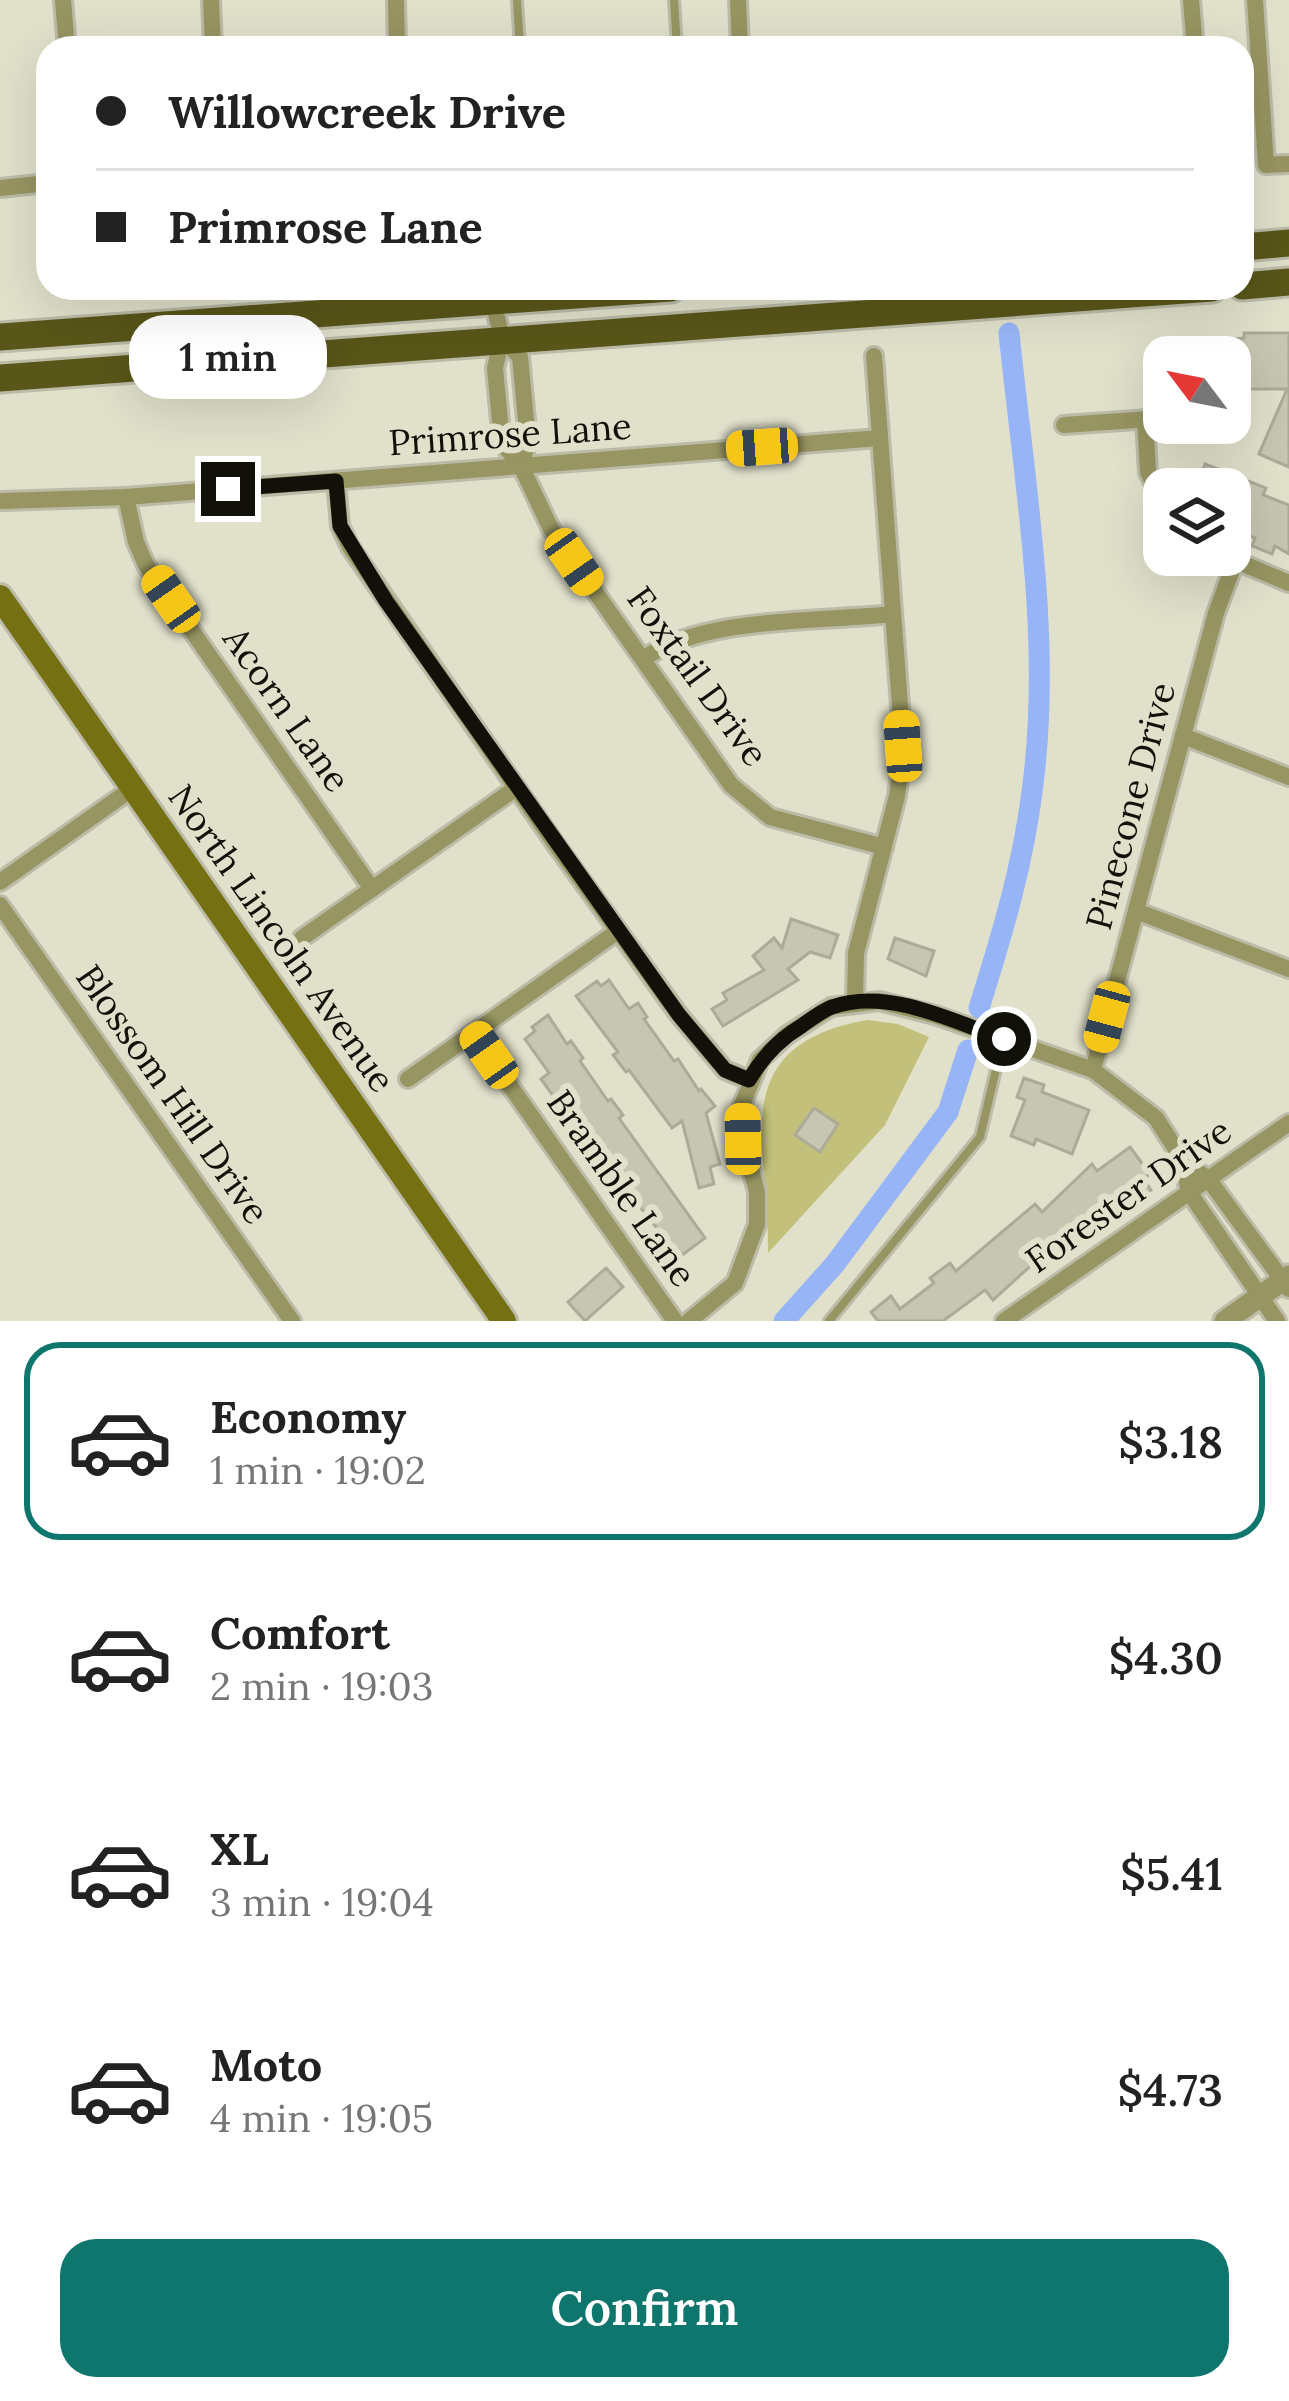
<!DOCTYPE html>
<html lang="en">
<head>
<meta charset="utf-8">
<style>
	:root { --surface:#fff; --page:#f6f6f6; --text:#222; --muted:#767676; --line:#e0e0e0; --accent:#0f766e }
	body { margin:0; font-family:Lora,serif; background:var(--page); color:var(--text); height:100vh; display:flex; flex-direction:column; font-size:45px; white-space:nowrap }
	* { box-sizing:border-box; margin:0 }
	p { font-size:39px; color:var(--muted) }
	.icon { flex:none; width:66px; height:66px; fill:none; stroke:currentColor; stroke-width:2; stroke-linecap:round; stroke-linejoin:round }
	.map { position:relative; height:1321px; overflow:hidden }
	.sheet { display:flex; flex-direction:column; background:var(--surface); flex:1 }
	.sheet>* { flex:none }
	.top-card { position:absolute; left:36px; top:36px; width:1218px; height:264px; border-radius:36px; box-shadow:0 12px 48px #0002; display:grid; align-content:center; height:264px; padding:0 60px; background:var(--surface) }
	.needle { width:78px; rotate:302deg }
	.buttons { position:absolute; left:1143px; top:336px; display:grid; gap:24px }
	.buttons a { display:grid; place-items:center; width:108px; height:108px; border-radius:24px; background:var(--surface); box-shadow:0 12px 48px #0002; font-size:60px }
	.end { position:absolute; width:54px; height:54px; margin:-27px; border:15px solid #11110a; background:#fff; box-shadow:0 0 0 6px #fff }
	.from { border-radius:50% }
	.bubble { position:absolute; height:84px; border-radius:36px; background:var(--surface); box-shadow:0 12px 48px #0002; font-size:39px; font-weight:600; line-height:84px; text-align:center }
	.car { position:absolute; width:36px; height:72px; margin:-36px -18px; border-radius:15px; box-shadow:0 0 9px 3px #0007; background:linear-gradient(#f5c518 24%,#345 0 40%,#f5c518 0 76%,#345 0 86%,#f5c518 0) }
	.top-card b { display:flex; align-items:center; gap:42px; height:114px; font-size:45px }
	.top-card b+b { border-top:3px solid var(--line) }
	.top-card i { width:30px; height:30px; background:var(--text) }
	ul { padding:21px 0 0; list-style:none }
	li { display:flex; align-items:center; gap:36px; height:198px; margin:0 24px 18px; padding:0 36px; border:6px solid transparent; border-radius:36px }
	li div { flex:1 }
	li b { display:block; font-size:45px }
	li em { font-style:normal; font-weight:600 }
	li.active { border-color:var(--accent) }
	li>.icon { width:108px; height:108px; stroke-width:1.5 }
	.primary-button { display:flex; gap:24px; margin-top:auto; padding:24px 60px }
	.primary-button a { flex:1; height:138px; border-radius:36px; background:var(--accent); color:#fff; font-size:48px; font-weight:600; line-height:138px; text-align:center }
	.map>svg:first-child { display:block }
	.green { fill:#c2c07a }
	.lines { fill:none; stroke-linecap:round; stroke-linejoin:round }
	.canal { stroke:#97b5f6; stroke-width:21 }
	.building { fill:#c7c6b2; stroke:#acab97; stroke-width:3 }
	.service-casing { stroke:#bbbba8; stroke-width:14 }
	.minor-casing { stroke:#bbbba8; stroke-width:22 }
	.tertiary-casing { stroke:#bbbba8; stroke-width:27 }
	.secondary-casing { stroke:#bbbba8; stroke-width:30 }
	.primary-casing { stroke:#bbbba8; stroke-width:33 }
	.service { stroke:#979561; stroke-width:8 }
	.minor { stroke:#979561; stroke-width:16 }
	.tertiary { stroke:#979561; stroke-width:21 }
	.secondary { stroke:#757112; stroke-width:24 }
	.primary { stroke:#595619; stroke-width:27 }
	.route { stroke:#11110a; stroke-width:15 }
	.labels { text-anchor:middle; stroke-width:12; stroke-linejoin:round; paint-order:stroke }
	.street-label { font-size:36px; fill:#11110a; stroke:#e0e0cb }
</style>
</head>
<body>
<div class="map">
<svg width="1289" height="1321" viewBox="0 0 1289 1321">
	<rect width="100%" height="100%" fill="#e0e0cb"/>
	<path class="green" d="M867,1020L898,1024L929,1037L885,1125L768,1253C770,1149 721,1046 867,1020Z"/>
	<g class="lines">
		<g class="canal">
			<path d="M979,1008C1002,935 1024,862 1033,784C1052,636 1024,481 1009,333"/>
			<polyline points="784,1321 835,1264 948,1112 968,1050"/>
		</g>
	</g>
	<g class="building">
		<polygon points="1244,333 1289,333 1289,467 1259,454 1287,389 1245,389 1244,357 1197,357 1195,342 1244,338"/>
		<polygon points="1205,464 1266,488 1263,495 1289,505 1289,554 1275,546 1272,554 1252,546 1255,538 1230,529 1230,515 1239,489 1196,489"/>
		<polygon points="791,919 838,935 830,958 810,952 788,969 798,980 723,1026 712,1009 727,1000 723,993 764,970 753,956 774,938 782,948"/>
		<polygon points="895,938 934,951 926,976 888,959"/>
		<polygon points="609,980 629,1009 638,1003 647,1017 644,1019 674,1061 678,1059 699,1091 701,1089 715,1106 706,1113 720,1164 710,1167 714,1184 699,1188 682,1121 672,1128 629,1070 626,1072 613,1055 618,1052 576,996 597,981 601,986"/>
		<polygon points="548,1015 567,1044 571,1041 583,1058 580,1061 608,1101 611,1099 623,1115 619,1118 705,1238 669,1265 656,1249 667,1241 611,1170 603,1176 592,1160 596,1158 566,1116 562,1119 552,1105 557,1101 541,1079 549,1073 525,1039 535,1031 532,1027"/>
		<polygon points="1024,1078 1044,1085 1042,1092 1089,1110 1072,1154 1036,1139 1034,1145 1011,1136 1025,1100 1017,1097"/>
		<polygon points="814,1108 838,1124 820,1152 795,1135"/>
		<polygon points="1130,1147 1150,1174 1144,1179 1151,1190 1135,1201 1133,1197 1079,1242 1069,1231 993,1300 985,1290 943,1321 878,1321 871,1312 891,1296 900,1309 934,1283 930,1278 950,1263 956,1271 1035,1204 1042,1212 1092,1164 1097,1171"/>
		<polygon points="606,1268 623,1287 585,1321 568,1302"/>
	</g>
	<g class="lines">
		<g class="service-casing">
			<g id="service">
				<polyline points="517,0 520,48"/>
				<polyline points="674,0 677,48"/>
				<polyline points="829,1321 980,1137 1003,1040"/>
			</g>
		</g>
		<g class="minor-casing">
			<g id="minor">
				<polyline points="63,0 67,48"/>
				<polyline points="211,0 213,48"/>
				<polyline points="396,0 397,48"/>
				<polyline points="738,0 740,48"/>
				<polyline points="1191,0 1195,48"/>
				<polyline points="1255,0 1266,165 1289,164"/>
				<polyline points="0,188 48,183"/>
				<polyline points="492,297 502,338 520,357 528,441 521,466"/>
				<polyline points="502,338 495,368 502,443 521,466 551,529 731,785 770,817 884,847"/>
				<polyline points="1145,419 1148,472 1164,505"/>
				<polyline points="1064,425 1164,418"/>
				<polyline points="336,481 340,526 350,547 556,845 679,1015 725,1070 749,1080"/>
				<polyline points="126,497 136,542 146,565 372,889"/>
				<polyline points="2,501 126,497 879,438"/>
				<polyline points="1222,555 1289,583"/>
				<path d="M643,659C705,616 818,622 893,614"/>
				<polyline points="1183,736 1289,777"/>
				<polyline points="0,882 133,788"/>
				<polyline points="0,905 292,1321"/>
				<polyline points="1136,911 1289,969"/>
				<polyline points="302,938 516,788"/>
				<polyline points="855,1003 856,953 897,796 903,746 874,356"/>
				<polyline points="473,1033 675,1321"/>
				<polyline points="1093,1070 1216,613 1235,562"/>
				<polyline points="408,1079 618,931"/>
				<polyline points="1182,1159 1209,1180 1289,1289"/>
				<polyline points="689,1321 735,1283 757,1224 757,1192 743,1139 742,1105 760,1060 787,1035 831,1007 879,1001 935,1015 1093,1070 1156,1118 1182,1159 1189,1192 1277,1321"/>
				<polyline points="1004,1321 1289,1123"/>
			</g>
		</g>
		<g class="tertiary-casing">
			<polyline id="tertiary" points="1225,1321 1289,1276"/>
		</g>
		<g class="secondary-casing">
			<polyline id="secondary" points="0,597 504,1321"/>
		</g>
		<g class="primary-casing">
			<g id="primary">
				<polyline points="1242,247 1289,243"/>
				<polyline points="1242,286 1289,282"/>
				<polyline points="0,337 671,288"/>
				<polyline points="0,378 1212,288"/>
			</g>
		</g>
		<use href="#service" class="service"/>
		<use href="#minor" class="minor"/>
		<use href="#tertiary" class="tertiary"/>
		<use href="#secondary" class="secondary"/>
		<use href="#primary" class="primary"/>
	</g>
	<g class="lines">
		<path class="route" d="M228,489L336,481L340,526L386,601L679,1015L725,1070L749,1080C762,1058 778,1040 800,1027C810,1020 821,1011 832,1007C887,987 952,1021 1004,1039"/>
	</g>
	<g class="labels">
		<g class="street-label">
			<text transform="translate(510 434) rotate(-4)" y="13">Primrose Lane</text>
			<text transform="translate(698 676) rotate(54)" y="13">Foxtail Drive</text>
			<text transform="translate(287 709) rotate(55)" y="13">Acorn Lane</text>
			<text transform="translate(1130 806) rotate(-75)" y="13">Pinecone Drive</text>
			<text transform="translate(282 938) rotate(55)" y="13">North Lincoln Avenue</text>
			<text transform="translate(173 1094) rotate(55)" y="13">Blossom Hill Drive</text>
			<text transform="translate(622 1188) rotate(55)" y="13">Bramble Lane</text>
			<text transform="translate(1128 1195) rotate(-35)" y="13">Forester Drive</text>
		</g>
	</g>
</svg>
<div class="buttons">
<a><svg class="needle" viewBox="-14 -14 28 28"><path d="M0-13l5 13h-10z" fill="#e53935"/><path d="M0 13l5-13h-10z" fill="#767676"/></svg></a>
<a><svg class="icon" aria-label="layers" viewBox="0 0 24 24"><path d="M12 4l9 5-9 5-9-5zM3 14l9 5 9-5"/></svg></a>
</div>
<i class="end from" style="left:1004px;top:1039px"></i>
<i class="end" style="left:228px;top:489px"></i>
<div class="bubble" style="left:129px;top:315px;width:198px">1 min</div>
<i class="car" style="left:762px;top:447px;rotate:266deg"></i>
<i class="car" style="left:574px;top:562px;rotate:145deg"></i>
<i class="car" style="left:171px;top:599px;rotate:325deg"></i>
<i class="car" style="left:903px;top:746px;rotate:356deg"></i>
<i class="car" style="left:1107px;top:1017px;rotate:195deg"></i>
<i class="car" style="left:489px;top:1055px;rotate:325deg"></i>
<i class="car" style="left:743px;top:1139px;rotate:359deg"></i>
<div class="top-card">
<b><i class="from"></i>Willowcreek Drive</b>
<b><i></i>Primrose Lane</b>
</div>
</div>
<section class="sheet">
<ul>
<li class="active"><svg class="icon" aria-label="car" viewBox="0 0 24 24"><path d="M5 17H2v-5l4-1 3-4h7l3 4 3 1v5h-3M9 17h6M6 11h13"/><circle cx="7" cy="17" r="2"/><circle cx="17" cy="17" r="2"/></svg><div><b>Economy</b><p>1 min · 19:02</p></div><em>$3.18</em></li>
<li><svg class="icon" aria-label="car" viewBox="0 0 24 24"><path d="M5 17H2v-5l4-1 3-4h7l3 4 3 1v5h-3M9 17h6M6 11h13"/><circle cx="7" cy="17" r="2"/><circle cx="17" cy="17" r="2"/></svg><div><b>Comfort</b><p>2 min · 19:03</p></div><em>$4.30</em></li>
<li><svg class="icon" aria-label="car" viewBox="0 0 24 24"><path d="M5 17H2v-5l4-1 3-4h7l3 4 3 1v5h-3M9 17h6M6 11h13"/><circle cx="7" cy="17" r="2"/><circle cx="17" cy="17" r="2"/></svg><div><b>XL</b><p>3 min · 19:04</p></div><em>$5.41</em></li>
<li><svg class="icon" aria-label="car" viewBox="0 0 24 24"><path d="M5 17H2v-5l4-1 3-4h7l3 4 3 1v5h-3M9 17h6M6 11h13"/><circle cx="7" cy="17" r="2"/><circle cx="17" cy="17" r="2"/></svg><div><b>Moto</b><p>4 min · 19:05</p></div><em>$4.73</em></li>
</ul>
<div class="primary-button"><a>Confirm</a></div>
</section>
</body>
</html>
